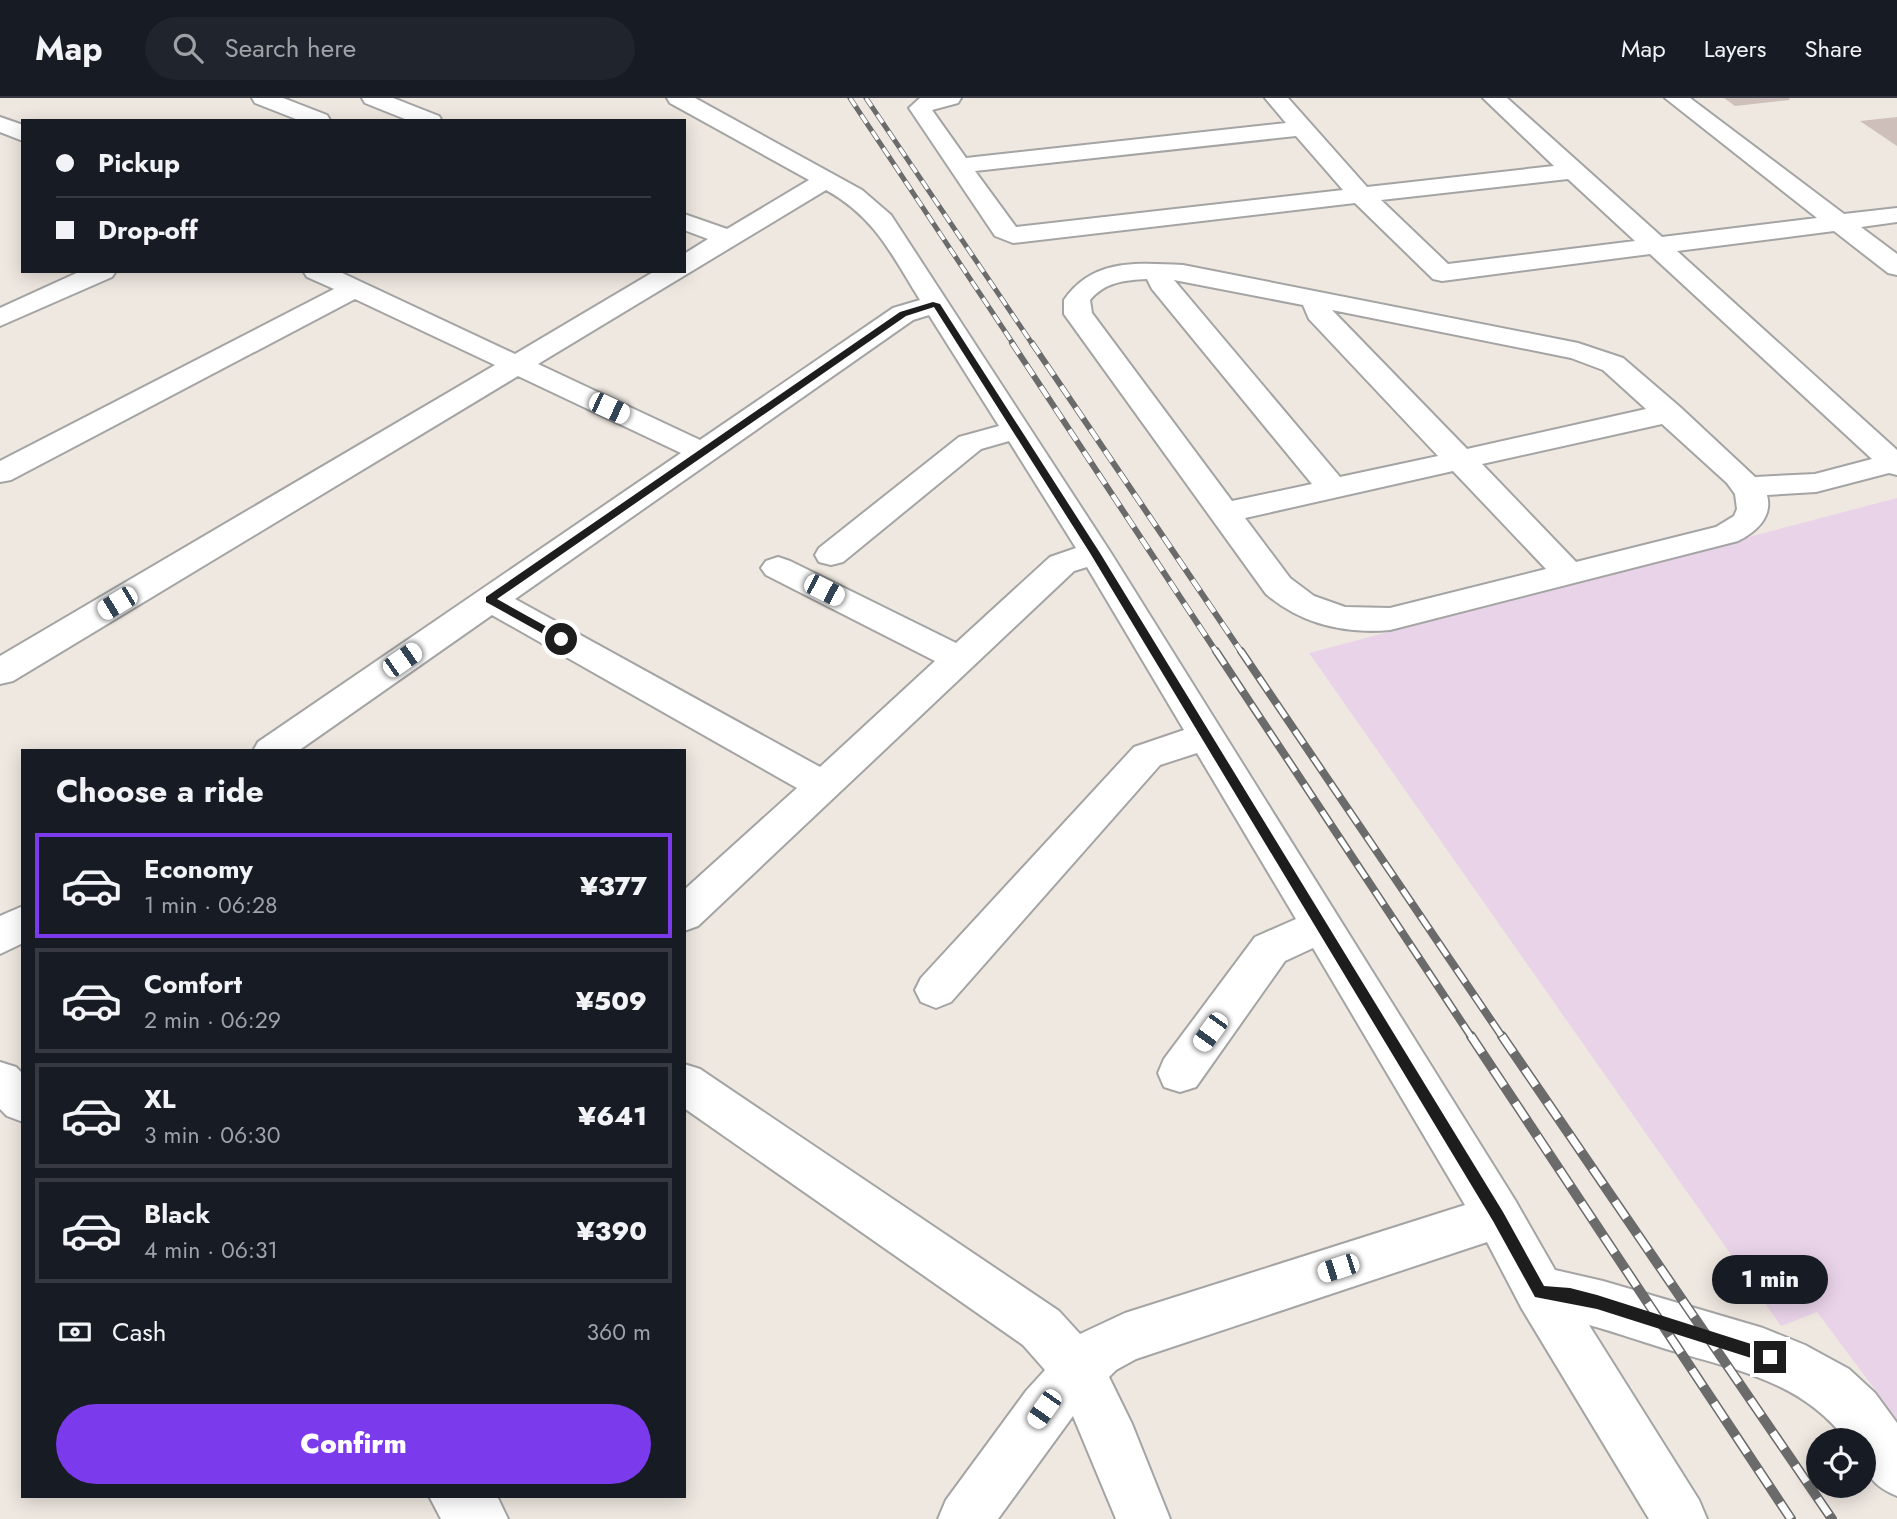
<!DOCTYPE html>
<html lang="en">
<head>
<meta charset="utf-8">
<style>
	:root { --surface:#171b24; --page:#20242c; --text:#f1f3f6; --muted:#9ea1a6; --line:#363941; --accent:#7c3aed }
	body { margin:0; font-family:Jost,sans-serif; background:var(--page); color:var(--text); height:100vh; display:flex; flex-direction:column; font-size:26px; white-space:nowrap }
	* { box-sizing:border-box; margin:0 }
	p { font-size:23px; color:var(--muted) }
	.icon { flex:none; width:38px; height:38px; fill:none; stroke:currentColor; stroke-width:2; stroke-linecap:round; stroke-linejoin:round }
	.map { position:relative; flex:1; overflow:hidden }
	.side { position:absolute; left:21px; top:651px; width:665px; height:749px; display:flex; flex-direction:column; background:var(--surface); border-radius:0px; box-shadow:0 4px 18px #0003 }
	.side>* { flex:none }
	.banner { position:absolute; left:21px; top:21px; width:665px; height:154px; border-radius:0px; box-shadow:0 4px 18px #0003; display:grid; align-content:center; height:154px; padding:0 35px; background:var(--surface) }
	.tools { position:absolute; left:1806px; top:1330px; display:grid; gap:14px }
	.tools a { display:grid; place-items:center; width:70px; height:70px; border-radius:50%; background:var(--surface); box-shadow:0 4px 18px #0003; font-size:35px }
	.end { position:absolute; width:32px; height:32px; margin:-16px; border:9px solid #1d1d1d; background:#fff; box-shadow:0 0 0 4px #fff }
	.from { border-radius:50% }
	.bubble { position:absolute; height:49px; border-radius:24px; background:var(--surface); box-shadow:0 4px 18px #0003; font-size:23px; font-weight:800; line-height:49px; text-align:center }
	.car { position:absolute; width:21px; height:42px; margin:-21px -10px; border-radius:9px; box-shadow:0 0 5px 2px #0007; background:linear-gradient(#fff 24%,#345 0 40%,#fff 0 76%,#345 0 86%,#fff 0) }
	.banner b { display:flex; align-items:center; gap:24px; height:66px; font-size:26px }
	.banner b+b { border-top:2px solid var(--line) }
	.banner i { width:18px; height:18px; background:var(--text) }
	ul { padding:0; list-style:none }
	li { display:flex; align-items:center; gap:21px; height:105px; margin:0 14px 10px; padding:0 21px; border:4px solid var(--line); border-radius:0px }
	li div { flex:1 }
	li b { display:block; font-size:26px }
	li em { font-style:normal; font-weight:800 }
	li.selected { border-color:var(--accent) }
	li>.icon { width:63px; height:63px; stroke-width:1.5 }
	h2 { padding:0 35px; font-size:32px; line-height:84px }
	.pay { display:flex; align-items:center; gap:18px; height:77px; padding:0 35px; font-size:26px }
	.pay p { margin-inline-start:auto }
	.action { display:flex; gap:14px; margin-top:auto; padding:14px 35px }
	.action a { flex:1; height:80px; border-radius:42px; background:var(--accent); color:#fff; font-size:28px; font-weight:800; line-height:80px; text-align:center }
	header { display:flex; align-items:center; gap:42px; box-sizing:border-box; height:98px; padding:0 35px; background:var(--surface); border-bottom:2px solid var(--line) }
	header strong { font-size:33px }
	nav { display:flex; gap:38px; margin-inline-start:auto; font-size:24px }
	.search { width:490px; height:63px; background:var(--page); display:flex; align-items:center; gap:18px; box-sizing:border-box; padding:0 24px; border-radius:38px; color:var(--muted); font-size:26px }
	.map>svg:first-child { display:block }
	.industrial { fill:#e9d3e9 }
	.building { fill:#cfbfba }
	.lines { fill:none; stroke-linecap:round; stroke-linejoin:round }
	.minor-casing { stroke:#a4a4a4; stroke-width:4 }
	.minor { fill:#fff; fill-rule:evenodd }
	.rail-far3-casing { stroke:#6b6b6b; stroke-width:5 }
	.rail-far2-casing { stroke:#6b6b6b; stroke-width:6 }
	.rail-far1-casing { stroke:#6b6b6b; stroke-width:8 }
	.rail-casing { stroke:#6b6b6b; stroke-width:10 }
	.rail-far3 { stroke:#fff; stroke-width:3.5; stroke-dasharray:10; stroke-linecap:butt }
	.rail-far2 { stroke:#fff; stroke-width:4.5; stroke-dasharray:13; stroke-linecap:butt }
	.rail-far1 { stroke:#fff; stroke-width:5; stroke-dasharray:16; stroke-linecap:butt }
	.rail { stroke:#fff; stroke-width:7; stroke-dasharray:20; stroke-linecap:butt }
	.route { fill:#1d1d1d }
</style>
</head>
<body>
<header>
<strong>Map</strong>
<div class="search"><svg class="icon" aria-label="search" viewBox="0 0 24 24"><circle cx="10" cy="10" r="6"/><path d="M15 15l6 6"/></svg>Search here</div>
<nav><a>Map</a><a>Layers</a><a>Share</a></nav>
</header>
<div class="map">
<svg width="1897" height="1421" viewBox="0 0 1897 1421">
	<rect width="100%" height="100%" fill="#efe8e1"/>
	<polygon class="industrial" points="1897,400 1897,1321 1817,1214 1781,1228 1309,555"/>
	<g class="building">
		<polygon points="1724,0 1789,0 1790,2 1735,8"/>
		<polygon points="1897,19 1897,48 1860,23"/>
	</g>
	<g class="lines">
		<g class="minor-casing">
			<g id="minor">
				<polygon points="252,0 283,0 327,17 330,22 301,23 255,5"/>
				<polygon points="362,0 393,0 439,18 442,23 410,23 365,5"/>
				<path d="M667,0H695L862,92L891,117L1111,455L1515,1102L1555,1172L1603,1183L1763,1230L1805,1247L1849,1271L1875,1295L1897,1325V1398C1867,1385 1864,1373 1864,1342H1846C1802,1283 1733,1271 1666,1251C1640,1243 1615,1234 1589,1227L1699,1402L1707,1421H1649L1522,1211L1487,1144L1136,1261L1116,1272L1109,1279L1132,1326L1170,1421H1116L1073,1318L998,1421H938L946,1402L1026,1293L1045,1272L1023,1247L684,1010V966L700,971L1059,1213L1080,1236L1125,1215L1465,1107L1313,850L1285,863L1196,989L1180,994L1164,989L1158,975L1164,961L1255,839L1296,821L1197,655L1160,667L951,904L936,910L921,904L915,892L921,880L1134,649L1184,632L1087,469L1074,473L698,828L684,833V792L797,690L492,517L298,653H253L258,644L681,355L518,278L13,583L0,586V558L495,267L355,201L11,382L0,384V363L334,191L307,179L303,173H338L515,256L655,173H684V156L708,141L684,132V116L727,131L809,82L670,5ZM826,92C875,119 892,157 920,202L893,210L700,342L538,266ZM929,217L999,328L959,339L819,450L815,457L819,464L831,467L843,464L981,351L1009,343L1076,450L1050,459L956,545L790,463L778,459L766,463L761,470L766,477L935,563L820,669L515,501L913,222Z"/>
				<path d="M920,0H961L958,5L932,12L966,60L1286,25L1265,0H1288L1367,89L1554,68L1483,0H1507L1662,139L1817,120L1665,0H1690L1844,116L1897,110V124L1861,129L1897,156V177L1888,175L1834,133L1677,153L1897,352V377L1889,375L1816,394L1767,397C1773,419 1756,434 1738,443L1390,532C1345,536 1301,526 1266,496L1064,216V202C1093,160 1137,165 1183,167L1578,245L1623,260L1680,309L1755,379L1815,376L1872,361L1650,156L1442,183L1433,181L1355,105L1013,145L995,138L909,10ZM1296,38L1343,92L1016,129L975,73ZM1568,81L1635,143L1448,166L1381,102ZM1147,181L1152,191L1312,386L1232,403L1092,215L1090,202C1105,184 1125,182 1147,181ZM1174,182L1303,207L1309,221L1438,358L1340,379ZM1332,212L1571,260L1603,272L1646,311L1467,351ZM1662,326L1727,385L1735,396L1737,411L1734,418L1716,429L1576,464L1482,366ZM1453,373L1546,471L1390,510L1345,509L1314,498L1290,480L1245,420Z"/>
				<polygon points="0,19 23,27 23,43 0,34"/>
				<polygon points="81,173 116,173 112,179 0,228 0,210"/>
				<polygon points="23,808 23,845 0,856 0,818"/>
				<polygon points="0,964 16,969 23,976 23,1024 7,1018 0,1011"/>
				<polygon points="429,1398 497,1398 508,1421 441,1421"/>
			</g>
		</g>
		<use href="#minor" class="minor"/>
		<g class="rail-far3-casing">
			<g id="rail-far3">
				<polyline points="850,0 1014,247"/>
				<polyline points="866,0 1033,247"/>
			</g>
		</g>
		<g class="rail-far2-casing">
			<g id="rail-far2">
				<polyline points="1012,245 1217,555"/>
				<polyline points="1032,245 1242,555"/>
			</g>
		</g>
		<g class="rail-far1-casing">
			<g id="rail-far1">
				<polyline points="1216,553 1472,940"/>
				<polyline points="1241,553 1503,940"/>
			</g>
		</g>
		<g class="rail-casing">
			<g id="rail">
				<polyline points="1471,938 1791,1421"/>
				<polyline points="1502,938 1832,1421"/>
			</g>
		</g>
		<use href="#rail-far3" class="rail-far3"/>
		<use href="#rail-far2" class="rail-far2"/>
		<use href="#rail-far1" class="rail-far1"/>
		<use href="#rail" class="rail"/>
	</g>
	<polygon class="route" points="933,204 940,206 1100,455 1503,1114 1544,1188 1570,1190 1597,1197 1770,1252 1776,1254 1778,1259 1776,1264 1770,1266 1597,1211 1535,1199 1493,1123 1090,455 934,209 906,218 497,501 565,539 565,544 558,544 486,504 486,499 900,214"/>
</svg>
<div class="tools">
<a><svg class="icon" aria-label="locate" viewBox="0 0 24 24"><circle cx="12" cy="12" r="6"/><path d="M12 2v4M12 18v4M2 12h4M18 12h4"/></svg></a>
</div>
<i class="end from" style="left:561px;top:541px"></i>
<i class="end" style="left:1770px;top:1259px"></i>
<div class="bubble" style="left:1712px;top:1157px;width:116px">1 min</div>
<i class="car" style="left:609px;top:310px;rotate:115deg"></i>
<i class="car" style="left:824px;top:492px;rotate:117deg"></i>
<i class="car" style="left:117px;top:505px;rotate:239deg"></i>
<i class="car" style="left:402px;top:562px;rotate:55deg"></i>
<i class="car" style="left:1210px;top:934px;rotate:216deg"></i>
<i class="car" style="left:1338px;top:1170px;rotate:252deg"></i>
<i class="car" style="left:1044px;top:1311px;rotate:215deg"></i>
<div class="banner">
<b><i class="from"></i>Pickup</b>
<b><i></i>Drop-off</b>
</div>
<section class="side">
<h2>Choose a ride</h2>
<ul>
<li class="selected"><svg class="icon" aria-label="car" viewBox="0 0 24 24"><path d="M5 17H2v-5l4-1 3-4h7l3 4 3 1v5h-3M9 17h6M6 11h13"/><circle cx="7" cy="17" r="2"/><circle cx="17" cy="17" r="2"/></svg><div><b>Economy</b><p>1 min · 06:28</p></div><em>¥377</em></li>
<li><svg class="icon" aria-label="car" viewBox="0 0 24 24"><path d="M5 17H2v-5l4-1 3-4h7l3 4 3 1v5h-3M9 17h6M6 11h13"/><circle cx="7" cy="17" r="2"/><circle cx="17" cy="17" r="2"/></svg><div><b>Comfort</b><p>2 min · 06:29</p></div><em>¥509</em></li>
<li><svg class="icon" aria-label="car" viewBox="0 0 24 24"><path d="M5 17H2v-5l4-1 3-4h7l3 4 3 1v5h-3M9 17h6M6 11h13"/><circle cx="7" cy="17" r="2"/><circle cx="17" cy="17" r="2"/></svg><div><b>XL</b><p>3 min · 06:30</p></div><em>¥641</em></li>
<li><svg class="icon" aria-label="car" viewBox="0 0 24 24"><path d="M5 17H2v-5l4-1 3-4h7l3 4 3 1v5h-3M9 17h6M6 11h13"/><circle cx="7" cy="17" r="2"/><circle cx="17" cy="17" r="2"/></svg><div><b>Black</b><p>4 min · 06:31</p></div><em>¥390</em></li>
</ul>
<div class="pay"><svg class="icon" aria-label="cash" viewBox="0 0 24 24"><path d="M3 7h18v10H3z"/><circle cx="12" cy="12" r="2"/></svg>Cash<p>360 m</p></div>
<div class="action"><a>Confirm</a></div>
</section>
</div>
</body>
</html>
